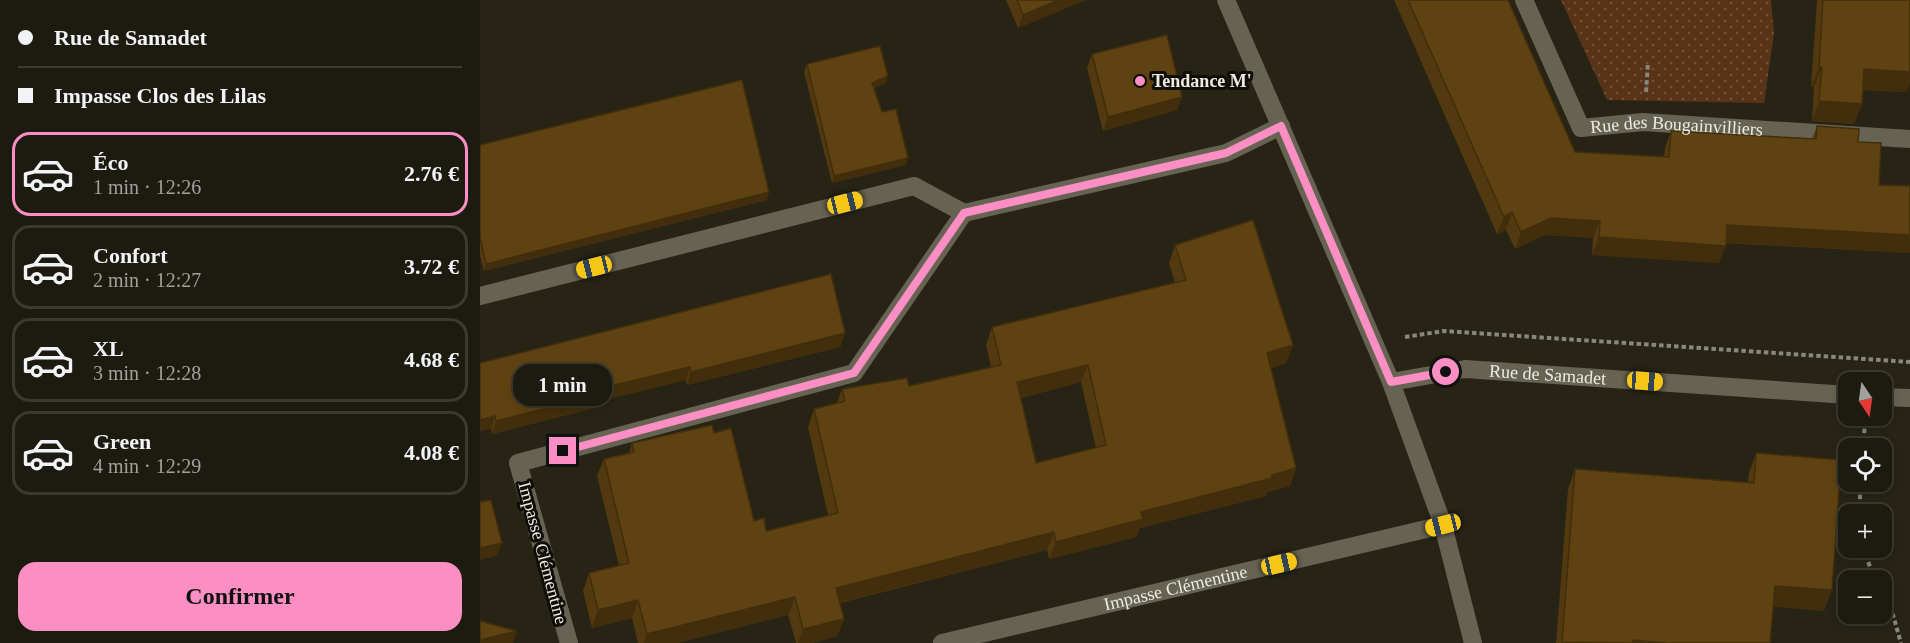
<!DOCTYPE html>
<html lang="fr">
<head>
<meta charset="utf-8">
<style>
	:root { --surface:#1d1b10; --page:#252419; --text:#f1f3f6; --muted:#a0a19f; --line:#3b3930; --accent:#fb8fc4 }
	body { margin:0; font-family:"Times New Roman",serif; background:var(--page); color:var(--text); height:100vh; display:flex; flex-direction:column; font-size:22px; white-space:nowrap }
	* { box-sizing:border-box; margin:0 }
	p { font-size:20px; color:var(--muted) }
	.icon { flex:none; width:33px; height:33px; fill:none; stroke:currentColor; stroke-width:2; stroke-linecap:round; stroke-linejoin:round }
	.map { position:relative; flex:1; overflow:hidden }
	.sheet { display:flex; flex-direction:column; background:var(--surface); width:480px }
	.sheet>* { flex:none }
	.guide { display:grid; align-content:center; height:132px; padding:0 18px; background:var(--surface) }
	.needle { width:39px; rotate:167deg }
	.fabs { position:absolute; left:1358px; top:372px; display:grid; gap:12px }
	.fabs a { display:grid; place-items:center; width:54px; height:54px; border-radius:12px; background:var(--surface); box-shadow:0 3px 9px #0003,0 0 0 2px var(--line); font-size:30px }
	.end { position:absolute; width:27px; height:27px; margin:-14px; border:8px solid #fb8fc4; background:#111; box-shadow:0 0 0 3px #111 }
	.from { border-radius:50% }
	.bubble { position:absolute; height:42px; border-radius:18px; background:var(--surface); box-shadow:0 3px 9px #0003,0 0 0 2px var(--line); font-size:20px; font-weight:600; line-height:42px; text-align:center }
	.car { position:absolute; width:18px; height:36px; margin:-18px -9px; border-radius:8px; box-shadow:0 0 4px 2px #0007; background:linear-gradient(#f5c518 24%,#345 0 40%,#f5c518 0 76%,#345 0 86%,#f5c518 0) }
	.guide b { display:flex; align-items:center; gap:21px; height:57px; font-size:22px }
	.guide b+b { border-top:2px solid var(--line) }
	.guide i { width:15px; height:15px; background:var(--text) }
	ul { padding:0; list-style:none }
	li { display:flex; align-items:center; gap:18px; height:84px; margin:0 12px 9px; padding:0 6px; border:3px solid var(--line); border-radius:18px }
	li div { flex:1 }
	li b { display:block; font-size:22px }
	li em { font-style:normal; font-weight:600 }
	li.selected { border-color:var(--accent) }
	li>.icon { width:54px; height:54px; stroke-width:1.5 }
	.button { display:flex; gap:12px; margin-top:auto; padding:12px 18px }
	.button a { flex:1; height:69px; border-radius:18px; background:var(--accent); color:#111; font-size:24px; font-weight:600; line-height:69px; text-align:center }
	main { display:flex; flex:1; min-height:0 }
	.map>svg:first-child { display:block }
	.grass { fill:url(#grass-dots) }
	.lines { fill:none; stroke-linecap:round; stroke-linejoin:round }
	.path { stroke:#89877b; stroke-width:4; stroke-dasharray:4.5 3; stroke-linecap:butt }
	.minor { stroke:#666353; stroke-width:18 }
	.wall { fill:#52390f; fill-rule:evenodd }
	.shaded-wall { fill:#422e0c }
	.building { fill:#5f4211; stroke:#422e0c; stroke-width:1.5; fill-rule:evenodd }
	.route { stroke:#fb8fc4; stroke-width:8 }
	.poi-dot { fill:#fb8fc4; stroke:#0e0d07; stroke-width:2 }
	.labels { text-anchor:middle; stroke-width:6; stroke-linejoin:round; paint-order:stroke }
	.poi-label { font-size:18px; font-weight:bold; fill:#edece2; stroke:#0e0d07; text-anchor:start }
	.street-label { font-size:18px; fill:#edece2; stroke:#0e0d07 }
</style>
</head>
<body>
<main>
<section class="sheet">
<div class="guide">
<b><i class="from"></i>Rue de Samadet</b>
<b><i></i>Impasse Clos des Lilas</b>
</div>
<ul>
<li class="selected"><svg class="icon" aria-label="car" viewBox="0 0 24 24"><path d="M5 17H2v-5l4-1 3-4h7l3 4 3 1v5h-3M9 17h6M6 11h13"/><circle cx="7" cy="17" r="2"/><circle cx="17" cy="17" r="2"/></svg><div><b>Éco</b><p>1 min · 12:26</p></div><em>2.76 €</em></li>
<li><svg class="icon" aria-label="car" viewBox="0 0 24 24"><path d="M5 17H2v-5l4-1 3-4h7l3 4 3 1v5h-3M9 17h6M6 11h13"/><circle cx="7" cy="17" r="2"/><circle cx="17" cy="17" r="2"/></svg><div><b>Confort</b><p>2 min · 12:27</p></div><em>3.72 €</em></li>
<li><svg class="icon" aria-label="car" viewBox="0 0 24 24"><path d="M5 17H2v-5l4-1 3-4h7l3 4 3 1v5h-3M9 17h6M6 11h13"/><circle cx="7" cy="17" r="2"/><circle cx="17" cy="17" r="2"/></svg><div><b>XL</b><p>3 min · 12:28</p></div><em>4.68 €</em></li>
<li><svg class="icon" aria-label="car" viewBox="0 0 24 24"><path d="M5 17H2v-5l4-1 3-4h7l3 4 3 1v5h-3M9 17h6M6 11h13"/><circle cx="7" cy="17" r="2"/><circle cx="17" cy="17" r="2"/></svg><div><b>Green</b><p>4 min · 12:29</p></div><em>4.08 €</em></li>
</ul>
<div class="button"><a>Confirmer</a></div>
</section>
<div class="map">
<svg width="1430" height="643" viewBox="0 0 1430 643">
	<defs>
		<pattern id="grass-dots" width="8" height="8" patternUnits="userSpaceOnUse" patternTransform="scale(1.5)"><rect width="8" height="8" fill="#583318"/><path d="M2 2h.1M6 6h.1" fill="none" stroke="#705139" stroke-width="1.8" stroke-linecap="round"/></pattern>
	</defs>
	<rect width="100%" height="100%" fill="#272416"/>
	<polygon class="grass" points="1081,0 1291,0 1294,33 1284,103 1127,100"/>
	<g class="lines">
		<g class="path">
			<polyline points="1166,92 1168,63"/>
			<polyline points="925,337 964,331 1430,362"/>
			<polyline points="1383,448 1385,422"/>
			<polyline points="1379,514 1381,482"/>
			<polyline points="1383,548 1395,580"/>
			<polyline points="1401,594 1413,615 1421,643"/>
		</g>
		<g class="minor">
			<polyline points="746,0 911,382 963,525 993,643"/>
			<path id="s1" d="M1044,0L1101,128L1163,122L1430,139"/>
			<polyline points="0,296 434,186 484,213"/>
			<path id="s2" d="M911,382L985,369L1368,395"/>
			<polyline points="1401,397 1430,398"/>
			<polyline points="89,643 38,463 374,373 484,213 746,153 801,126"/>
			<path id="s3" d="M462,643L963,525"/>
		</g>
	</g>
	<g class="wall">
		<polygon points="526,0 606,0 538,28"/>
		<polygon points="914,0 1028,0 1095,152 1184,157 1185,148 1191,131 1332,139 1337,126 1378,142 1399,185 1430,186 1430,253 1246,243 1239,263 1112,255 1113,238 1065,235 1035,249 1026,230 1017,234"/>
		<polygon points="1337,0 1430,0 1427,92 1383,90 1382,104 1374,124 1332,121 1334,87 1331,87"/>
		<polygon points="612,54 702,97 697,110 623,131 607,68"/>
		<polygon points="327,64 405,83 394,88 402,112 426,165 352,183 324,72"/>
		<polygon points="0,145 287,200 4,271 0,256"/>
		<path d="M695,245L813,345L806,363L791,368L816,468L810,486L787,492L786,496L660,528L656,537L569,559L567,550L360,603L364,619L357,636L332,643H316L308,615L197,643H158L152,618L112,628L103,591L109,573L139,566L117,476L124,459L149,453L152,443L234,433L274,521L286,531L348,515L328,427L334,409L357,403L362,389L429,386L511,367L506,345L512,327L695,283L689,263ZM601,382L616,448L556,463L541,398Z"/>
		<polygon points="365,333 360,347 207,385 206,380 124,400 122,406 12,434 0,363"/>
		<polygon points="1276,453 1344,611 1293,606 1290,643 1076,643 1088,489 1095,469 1268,482 1269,473"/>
	</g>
	<g class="shaded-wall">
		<polygon points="578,0 606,0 538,28 543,15"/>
		<polygon points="1339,67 1342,67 1334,87 1331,87"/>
		<polygon points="1384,69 1430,72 1430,83 1427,92 1376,90"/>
		<polygon points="408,76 405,83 389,90 392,83"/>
		<polygon points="702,97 697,110 623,131 628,117"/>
		<polygon points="1339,101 1382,104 1374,124 1332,121"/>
		<polygon points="428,158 426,165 352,183 354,176"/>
		<polygon points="289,192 287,200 4,271 6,264"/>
		<polygon points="1032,212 1026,230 1017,234 1024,217"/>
		<polygon points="1071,218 1120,221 1113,238 1065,235 1035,249 1041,232"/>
		<polygon points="1247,225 1430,235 1430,253 1240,242"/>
		<polygon points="1119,237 1246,246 1239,263 1112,255"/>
		<polygon points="365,333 360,347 207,385 211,372"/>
		<polygon points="813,345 806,363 781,371 787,353"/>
		<polygon points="608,365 601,382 531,400 537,382"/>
		<polygon points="210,367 206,380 124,400 122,406 12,434 16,421 126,387"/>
		<polygon points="15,416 11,429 0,431 0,420"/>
		<polygon points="816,468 810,486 787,492 786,496 660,528 656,537 569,559 576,542 661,512"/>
		<polygon points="574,532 567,550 349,605 356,588"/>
		<polygon points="22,543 17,556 0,560 0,548"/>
		<polygon points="1295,586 1352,590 1344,611 1288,606"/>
		<polygon points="315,597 308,615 197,643 164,643 167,634"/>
		<polygon points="158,600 152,618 112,628 118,610"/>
		<polygon points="364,619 357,636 332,643 318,643 323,629"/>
		<polygon points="37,631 33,643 0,643 0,640"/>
		<polygon points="1153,640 1187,643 1152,643"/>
	</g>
	<g class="building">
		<polygon points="537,0 578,0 543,15"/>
		<polygon points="928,0 1028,0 1095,152 1189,157 1191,131 1336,139 1337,126 1379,129 1378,142 1401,143 1399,185 1430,186 1430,235 1247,225 1246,246 1119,237 1120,221 1071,218 1041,232 1032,212 1024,217"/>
		<polygon points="1343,0 1430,0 1430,72 1384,69 1382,104 1339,101 1342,67 1339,67"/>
		<polygon points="687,35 702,97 628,117 612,54"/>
		<polygon points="400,46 408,76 392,83 402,112 416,109 428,158 354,176 327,64"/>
		<polygon points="262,80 289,192 6,264 0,237 0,145"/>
		<path d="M773,220L813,345L787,353L816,468L792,475V478L661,512L663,519L576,542L574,532L356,588L364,619L323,629L315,597L167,634L158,600L118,610L109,573L149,563L124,459L154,452L152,443L232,425L234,433L251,428L274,521L284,518L286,531L358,513L334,409L365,401L362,389L427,378L429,386L521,365L512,327L706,280L695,245ZM608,365L626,445L556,463L537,382Z"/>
		<polygon points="351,274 365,333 211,372 210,367 126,387 126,393 16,421 15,416 0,420 0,363"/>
		<polygon points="1276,453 1361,460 1352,590 1295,586 1290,643 1187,643 1153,640 1153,643 1082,642 1095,469 1274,483"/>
		<polygon points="11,500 22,543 0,548 0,502"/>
		<polygon points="0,621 37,631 0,640"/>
	</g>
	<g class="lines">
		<polyline class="route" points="83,451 374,373 484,213 746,153 801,126 911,382 966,372"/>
	</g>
	<circle class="poi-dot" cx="660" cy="81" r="6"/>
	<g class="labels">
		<g class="poi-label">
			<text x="672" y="87">Tendance M'</text>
		</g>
		<g class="street-label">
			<text dy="6" stroke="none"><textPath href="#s1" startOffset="236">Rue des Bougainvilliers</textPath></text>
			<text dy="6" stroke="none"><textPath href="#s2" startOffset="158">Rue de Samadet</textPath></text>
			<text transform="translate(63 553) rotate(75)" y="6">Impasse Clémentine</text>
			<text dy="6" stroke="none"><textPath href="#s3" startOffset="240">Impasse Clémentine</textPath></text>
		</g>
	</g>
</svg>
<div class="fabs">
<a><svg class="needle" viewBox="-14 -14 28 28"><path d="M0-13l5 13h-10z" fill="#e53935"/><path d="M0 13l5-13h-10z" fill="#a0a19f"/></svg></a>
<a><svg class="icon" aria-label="locate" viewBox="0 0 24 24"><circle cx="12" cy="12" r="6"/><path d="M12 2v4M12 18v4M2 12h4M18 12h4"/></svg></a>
<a>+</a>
<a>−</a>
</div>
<i class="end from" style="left:966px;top:372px"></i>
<i class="end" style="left:83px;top:451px"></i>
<div class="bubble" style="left:33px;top:364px;width:99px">1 min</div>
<i class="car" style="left:365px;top:203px;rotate:76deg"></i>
<i class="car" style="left:114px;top:267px;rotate:256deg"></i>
<i class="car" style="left:1165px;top:381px;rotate:94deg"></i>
<i class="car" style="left:963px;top:525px;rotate:256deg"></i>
<i class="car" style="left:799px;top:564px;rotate:77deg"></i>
</div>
</main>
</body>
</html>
